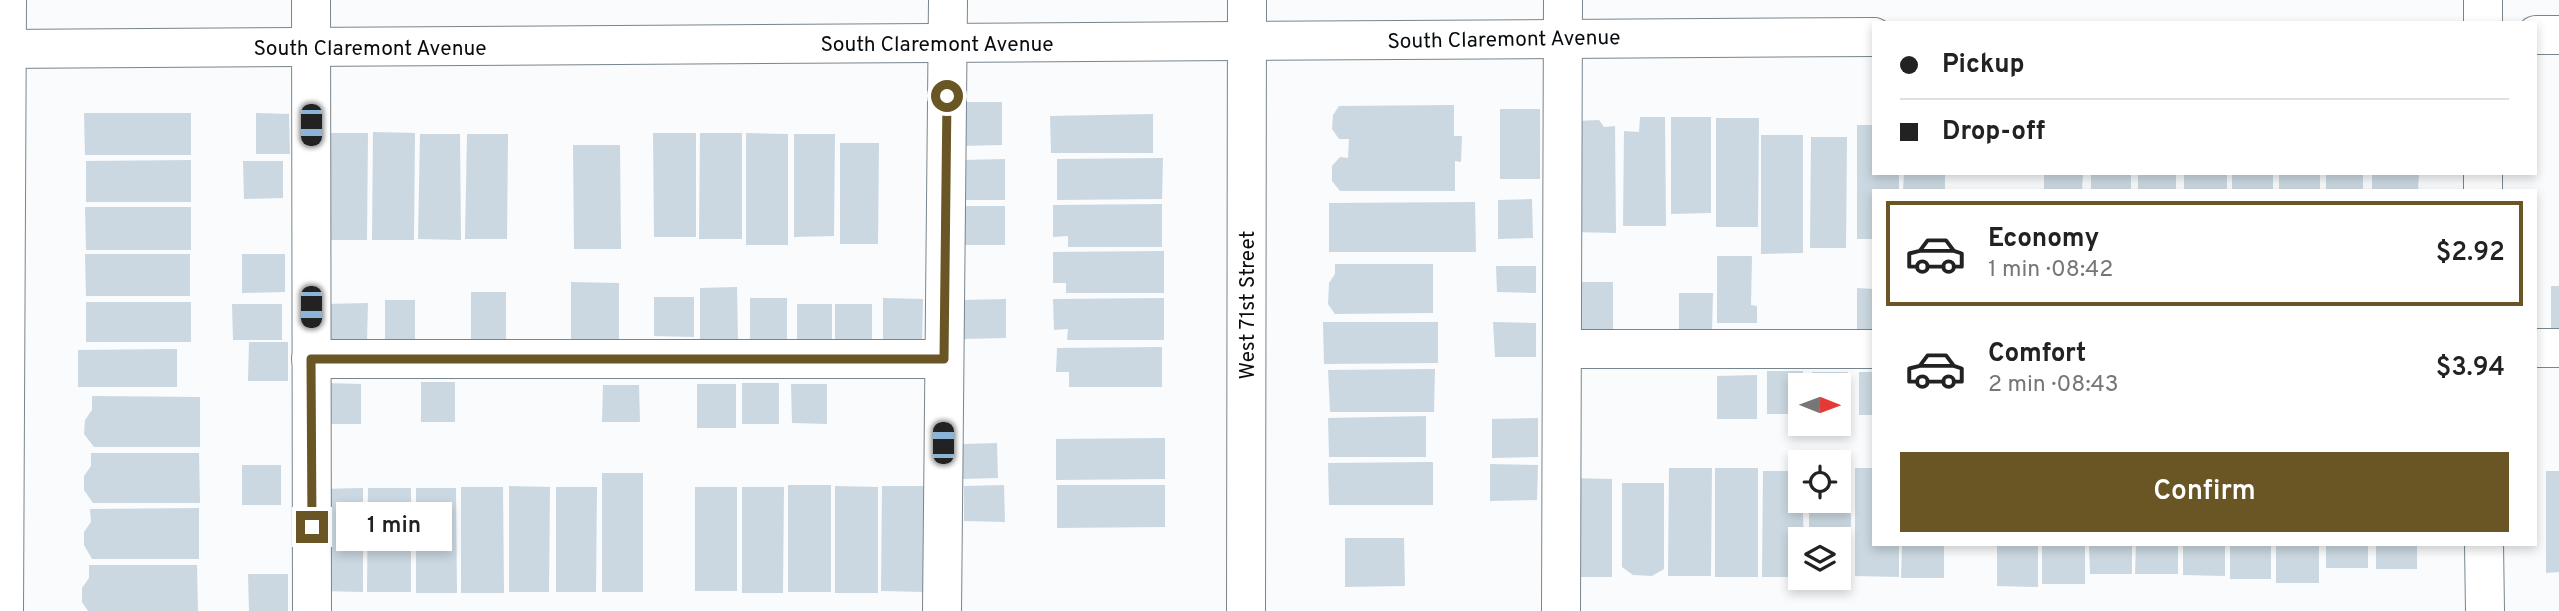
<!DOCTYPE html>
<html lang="en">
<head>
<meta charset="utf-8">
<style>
	:root { --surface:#fff; --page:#f6f6f6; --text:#222; --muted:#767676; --line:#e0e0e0; --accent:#6a5624 }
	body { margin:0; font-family:Overpass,sans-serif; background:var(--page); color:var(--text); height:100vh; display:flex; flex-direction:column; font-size:26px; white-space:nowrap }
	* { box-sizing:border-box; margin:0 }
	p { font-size:23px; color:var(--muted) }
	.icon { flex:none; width:38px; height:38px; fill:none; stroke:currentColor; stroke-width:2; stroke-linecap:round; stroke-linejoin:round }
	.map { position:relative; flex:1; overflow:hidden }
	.sheet { position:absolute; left:1872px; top:189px; width:665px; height:357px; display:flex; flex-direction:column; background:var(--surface); border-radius:0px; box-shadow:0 4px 10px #0003 }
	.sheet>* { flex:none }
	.top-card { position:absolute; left:1872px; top:21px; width:665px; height:154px; border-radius:0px; box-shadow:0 4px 10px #0003; display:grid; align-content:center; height:154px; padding:0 28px; background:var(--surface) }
	.needle { width:46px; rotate:91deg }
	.tools { position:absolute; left:1788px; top:373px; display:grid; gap:14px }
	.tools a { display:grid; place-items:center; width:63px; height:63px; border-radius:0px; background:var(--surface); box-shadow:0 4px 10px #0003; font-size:35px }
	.end { position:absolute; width:32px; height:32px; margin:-16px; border:9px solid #6a5624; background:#fff; box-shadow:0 0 0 4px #fff }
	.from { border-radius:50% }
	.bubble { position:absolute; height:49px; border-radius:0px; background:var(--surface); box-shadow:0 4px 10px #0003; font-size:23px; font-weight:600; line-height:49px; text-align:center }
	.car { position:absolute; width:21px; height:42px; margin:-21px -10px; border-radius:9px; box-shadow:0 0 5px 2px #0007; background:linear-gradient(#222 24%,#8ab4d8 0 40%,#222 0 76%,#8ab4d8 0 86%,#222 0) }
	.top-card b { display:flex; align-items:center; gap:24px; height:66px; font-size:26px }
	.top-card b+b { border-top:2px solid var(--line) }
	.top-card i { width:18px; height:18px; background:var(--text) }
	ul { padding:12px 0 0; list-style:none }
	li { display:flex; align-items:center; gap:21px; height:105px; margin:0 14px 10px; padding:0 14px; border:4px solid transparent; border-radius:0px }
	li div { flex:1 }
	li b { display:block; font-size:26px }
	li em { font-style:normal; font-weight:600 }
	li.active { border-color:var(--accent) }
	li>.icon { width:63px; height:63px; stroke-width:1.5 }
	.cta { display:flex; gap:14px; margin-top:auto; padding:14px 28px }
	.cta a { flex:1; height:80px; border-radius:0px; background:var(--accent); color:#fff; font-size:28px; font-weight:600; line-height:80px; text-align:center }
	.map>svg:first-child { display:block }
	.building { fill:#cbd8e1 }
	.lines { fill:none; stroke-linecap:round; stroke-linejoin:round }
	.minor-casing { stroke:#79858d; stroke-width:40 }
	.major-casing { stroke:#79858d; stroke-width:40 }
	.minor { stroke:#fff; stroke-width:38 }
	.major { stroke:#fff; stroke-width:38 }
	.route { stroke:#6a5624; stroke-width:9 }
	.labels { text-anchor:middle; stroke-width:6; stroke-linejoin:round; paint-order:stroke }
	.street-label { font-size:21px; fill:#080c0f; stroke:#fff }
</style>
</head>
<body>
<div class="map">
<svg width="2559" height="611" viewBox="0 0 2559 611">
	<rect width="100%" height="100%" fill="#f9fbfd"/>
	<g class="building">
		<polygon points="962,102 1002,102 1002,145 962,146"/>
		<polygon points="1454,105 1454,136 1462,136 1461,162 1455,161 1455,191 1340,191 1332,181 1332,166 1340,157 1348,158 1349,139 1339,139 1332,129 1333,115 1339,106"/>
		<rect x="1500" y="109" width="40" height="70"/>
		<polygon points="84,113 191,113 191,155 85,155"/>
		<polygon points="256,113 289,114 290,154 256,154"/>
		<polygon points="1153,114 1153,153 1051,153 1050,116"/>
		<polygon points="1640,117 1665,117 1666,226 1623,226 1624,131 1639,132"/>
		<polygon points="1671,117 1711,117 1711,213 1671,214"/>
		<polygon points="1716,118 1759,118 1758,227 1716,227"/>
		<polygon points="1599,120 1604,127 1615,126 1616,233 1573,232 1577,121"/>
		<polygon points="1857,125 1874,125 1874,173 1899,173 1899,191 1874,191 1874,239 1857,239"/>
		<polygon points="373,132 415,133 414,240 372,240"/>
		<polygon points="325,133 368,133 367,240 325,240"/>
		<polygon points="653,133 696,133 696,237 654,237"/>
		<polygon points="700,133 742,133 742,239 699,239"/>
		<polygon points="746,133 788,134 788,245 746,245"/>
		<polygon points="420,134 460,134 461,240 418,239"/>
		<polygon points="467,134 508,134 507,239 465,239"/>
		<polygon points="794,134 835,134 834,236 794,237"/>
		<polygon points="1761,135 1803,135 1803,253 1761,254"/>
		<polygon points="1811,137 1847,137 1846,248 1810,248"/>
		<polygon points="840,143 879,143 878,244 840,244"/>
		<polygon points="573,145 620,145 621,249 574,249"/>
		<polygon points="1163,158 1162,199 1057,200 1057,159"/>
		<polygon points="1005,159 1005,200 964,200 964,160"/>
		<polygon points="191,160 191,202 86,202 86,161"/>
		<polygon points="243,161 283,161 283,198 244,199"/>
		<polygon points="1904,173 1945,173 1945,191 1903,191"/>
		<polygon points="2044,173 2083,173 2082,191 2044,191"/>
		<rect x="2091" y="173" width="40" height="18"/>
		<rect x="2138" y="173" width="38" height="18"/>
		<rect x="2184" y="173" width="43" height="18"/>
		<rect x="2232" y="173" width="41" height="18"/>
		<rect x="2279" y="173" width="41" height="18"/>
		<rect x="2326" y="173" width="37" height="18"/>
		<polygon points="2372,173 2419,173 2418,191 2372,191"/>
		<polygon points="1532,199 1533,238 1498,239 1498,200"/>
		<polygon points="1475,202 1476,252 1329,252 1329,203"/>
		<polygon points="1162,204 1162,247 1068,247 1068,236 1053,237 1053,205"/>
		<rect x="963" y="206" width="42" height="39"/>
		<polygon points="85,207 191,207 191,250 86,250"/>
		<polygon points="1164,251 1164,293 1066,293 1066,283 1053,283 1053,252"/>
		<polygon points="85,254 190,254 190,296 86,296"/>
		<polygon points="242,254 285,254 285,292 242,293"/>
		<polygon points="1717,256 1752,256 1751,305 1757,306 1757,323 1717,323"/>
		<polygon points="1335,264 1433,264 1433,313 1335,314 1328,304 1329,283 1335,274"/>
		<polygon points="1496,266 1536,266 1536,293 1497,292"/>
		<polygon points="571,282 619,283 619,342 571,342"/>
		<rect x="1573" y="282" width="40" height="48"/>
		<rect x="2551" y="286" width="8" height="45"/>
		<polygon points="737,287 738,342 700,342 700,288"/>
		<polygon points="1857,288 1874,289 1874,330 1857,330"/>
		<rect x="471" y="292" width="35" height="47"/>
		<polygon points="1679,293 1713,293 1712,331 1679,332"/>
		<polygon points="654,297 694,297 694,337 654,336"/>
		<polygon points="750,298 787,298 787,343 750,342"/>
		<polygon points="883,298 923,299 922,346 883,345"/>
		<polygon points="1164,298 1164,340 1067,340 1068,329 1054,330 1053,299"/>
		<polygon points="1006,299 1006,338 963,339 963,300"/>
		<rect x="385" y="300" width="30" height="39"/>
		<rect x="86" y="302" width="105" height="40"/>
		<polygon points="368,303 367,341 325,341 325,304"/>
		<polygon points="232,304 282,304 282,340 233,340"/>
		<rect x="797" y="304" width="35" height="40"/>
		<rect x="835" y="304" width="37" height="41"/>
		<polygon points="1323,322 1438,322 1438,363 1324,364"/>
		<polygon points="1493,322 1536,323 1536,357 1495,357"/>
		<polygon points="249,342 288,342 288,381 248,381"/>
		<polygon points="1162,347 1162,387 1069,387 1069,372 1056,372 1057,348"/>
		<polygon points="177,349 177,387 78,387 78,350"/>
		<polygon points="1435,369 1434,412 1330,412 1328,370"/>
		<polygon points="1767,371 1803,371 1801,414 1767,414"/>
		<polygon points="1812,372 1848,372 1848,414 1839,414 1839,385 1812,385"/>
		<rect x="1859" y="372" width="15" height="43"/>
		<polygon points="1757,375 1757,419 1717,419 1717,376"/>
		<rect x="421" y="382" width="34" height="40"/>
		<polygon points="325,383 361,384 361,424 322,424"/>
		<rect x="742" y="383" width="37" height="41"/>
		<rect x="697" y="384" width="39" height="44"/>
		<polygon points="791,384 827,384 827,424 792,423"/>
		<polygon points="603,385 639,385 640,422 602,422"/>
		<polygon points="92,396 200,397 200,447 94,447 84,434 85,420 92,410"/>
		<polygon points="1426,416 1426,457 1329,457 1328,418"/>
		<polygon points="1538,418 1538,457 1492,458 1492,419"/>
		<polygon points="1165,438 1165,479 1056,480 1056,439"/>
		<polygon points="997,443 998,478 963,479 963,444"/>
		<polygon points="91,453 199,453 200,503 93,503 84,490 84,476 91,466"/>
		<polygon points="1433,462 1433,505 1329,505 1328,463"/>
		<polygon points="1490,464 1538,465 1537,500 1490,501"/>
		<rect x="242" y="465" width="39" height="40"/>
		<polygon points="1669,468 1712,468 1711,576 1668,576"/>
		<rect x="1715" y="468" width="43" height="109"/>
		<polygon points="1839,468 1851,468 1851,576 1839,576 1839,539 1809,539 1809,500 1839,500"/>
		<polygon points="1855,468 1874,468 1874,544 1899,544 1899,577 1855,576"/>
		<polygon points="1763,471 1801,471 1804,539 1801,539 1801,577 1762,577"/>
		<polygon points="2546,471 2559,471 2559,572 2546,573"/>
		<rect x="602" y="473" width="41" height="119"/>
		<polygon points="1571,478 1612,479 1612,577 1571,577"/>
		<polygon points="1622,483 1664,483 1664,569 1652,576 1633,575 1622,567"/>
		<rect x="788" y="485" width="43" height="107"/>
		<polygon points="1004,485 1005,522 964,521 964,486"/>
		<polygon points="1057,485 1165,485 1165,527 1057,528"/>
		<polygon points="509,486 550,487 549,592 509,592"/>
		<polygon points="835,486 878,487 878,593 835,593"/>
		<polygon points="882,486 924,486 924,592 881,591"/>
		<polygon points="461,487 503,487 504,593 461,593"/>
		<polygon points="556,487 597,487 596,592 556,592"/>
		<rect x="695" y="487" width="42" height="104"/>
		<polygon points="742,487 784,487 783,593 742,593"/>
		<polygon points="363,488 363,592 321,591 321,489"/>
		<polygon points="368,488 411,488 411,592 367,592"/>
		<polygon points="416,488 456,488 457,593 416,593"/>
		<polygon points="199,508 199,559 92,559 84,545 84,532 91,522 90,509"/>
		<polygon points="1345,538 1404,538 1405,586 1345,587"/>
		<polygon points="1902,544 1944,544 1944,578 1901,578"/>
		<polygon points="1997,544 2038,544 2038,587 1997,586"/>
		<rect x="2042" y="544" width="43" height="40"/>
		<polygon points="2089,544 2132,544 2132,574 2090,574"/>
		<polygon points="2136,544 2178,544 2178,574 2135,574"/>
		<polygon points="2183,544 2225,544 2225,576 2183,575"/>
		<rect x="2230" y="544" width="41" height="35"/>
		<rect x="2276" y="544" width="43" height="39"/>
		<rect x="2326" y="544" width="42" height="24"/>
		<rect x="2376" y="544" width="41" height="25"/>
		<polygon points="89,565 197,565 198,611 88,611 82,602 82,588 89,578"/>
		<polygon points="248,574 288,574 288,611 249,611"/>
	</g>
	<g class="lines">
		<g class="minor-casing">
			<g id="minor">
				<polyline points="311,0 312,611"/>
				<polyline points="2483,23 2483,0"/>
				<polyline points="2536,35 2559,35"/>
				<polyline points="0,49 1874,37"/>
				<polyline points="2483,173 2483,191"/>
				<polyline points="2536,348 2559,348"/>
				<polyline points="1562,349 1874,349"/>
				<polyline points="311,359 944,359"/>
				<polyline points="2484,544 2485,611"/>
				<polyline points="4,611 7,0"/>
				<polyline points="942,611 948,0"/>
				<polyline points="1561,611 1563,0"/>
			</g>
		</g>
		<g class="major-casing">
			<polyline id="major" points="1246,611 1247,0"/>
		</g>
		<use href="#minor" class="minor"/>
		<use href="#major" class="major"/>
	</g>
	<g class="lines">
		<polyline class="route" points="312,527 311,359 944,359 947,96"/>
	</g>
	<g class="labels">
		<g class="street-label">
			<text transform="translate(1504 39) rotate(-1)" y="7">South Claremont Avenue</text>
			<text x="937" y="51">South Claremont Avenue</text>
			<text x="370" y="55">South Claremont Avenue</text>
			<text transform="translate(1247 305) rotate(-90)" y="7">West 71st Street</text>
		</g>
	</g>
</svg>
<div class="tools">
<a><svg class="needle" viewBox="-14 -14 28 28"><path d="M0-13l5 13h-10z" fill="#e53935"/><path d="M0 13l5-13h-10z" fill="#767676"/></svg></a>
<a><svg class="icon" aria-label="locate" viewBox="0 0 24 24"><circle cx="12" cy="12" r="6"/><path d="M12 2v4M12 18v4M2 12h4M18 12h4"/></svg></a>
<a><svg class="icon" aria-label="layers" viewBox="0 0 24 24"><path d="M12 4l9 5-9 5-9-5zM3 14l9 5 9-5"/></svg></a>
</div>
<i class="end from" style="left:947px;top:96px"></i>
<i class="end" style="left:312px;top:527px"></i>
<div class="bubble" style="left:336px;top:502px;width:116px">1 min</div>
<i class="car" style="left:311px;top:125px;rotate:180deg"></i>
<i class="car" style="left:311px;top:307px;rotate:180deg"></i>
<i class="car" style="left:943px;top:443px;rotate:0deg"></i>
<div class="top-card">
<b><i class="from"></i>Pickup</b>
<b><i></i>Drop-off</b>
</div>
<section class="sheet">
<ul>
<li class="active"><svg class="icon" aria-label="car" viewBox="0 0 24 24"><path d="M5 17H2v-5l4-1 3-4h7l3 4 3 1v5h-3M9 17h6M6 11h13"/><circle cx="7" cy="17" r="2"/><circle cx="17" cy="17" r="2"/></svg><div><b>Economy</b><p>1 min · 08:42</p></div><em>$2.92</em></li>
<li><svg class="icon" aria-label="car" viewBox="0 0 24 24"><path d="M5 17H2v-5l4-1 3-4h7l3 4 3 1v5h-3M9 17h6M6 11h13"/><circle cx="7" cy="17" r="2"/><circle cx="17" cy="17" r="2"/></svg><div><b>Comfort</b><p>2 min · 08:43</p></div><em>$3.94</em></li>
</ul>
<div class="cta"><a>Confirm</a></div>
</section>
</div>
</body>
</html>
